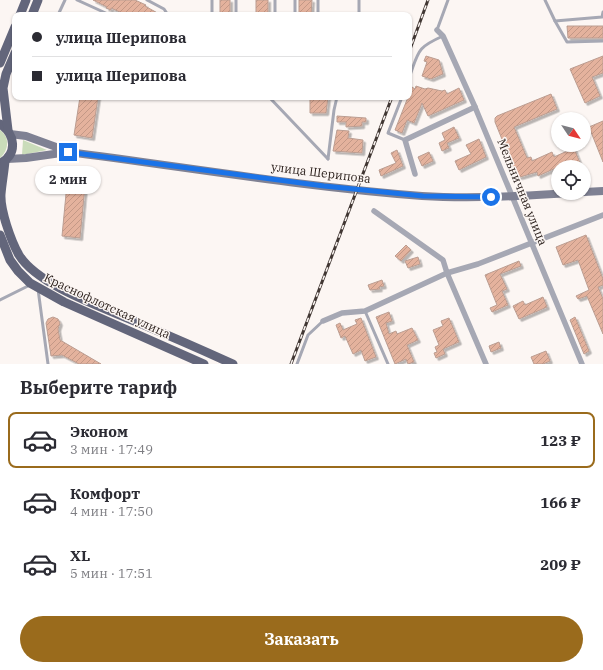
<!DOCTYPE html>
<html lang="ru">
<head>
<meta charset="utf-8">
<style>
	:root { --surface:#fff; --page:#f2f2f3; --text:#2b2b33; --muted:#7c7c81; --line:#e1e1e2; --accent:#9a6b1c }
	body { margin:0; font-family:"IBM Plex Serif",serif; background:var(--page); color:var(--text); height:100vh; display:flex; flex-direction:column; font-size:15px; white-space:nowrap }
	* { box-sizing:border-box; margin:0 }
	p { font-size:13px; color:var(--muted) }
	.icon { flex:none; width:22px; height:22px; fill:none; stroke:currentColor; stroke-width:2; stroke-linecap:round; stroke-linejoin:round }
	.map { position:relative; height:364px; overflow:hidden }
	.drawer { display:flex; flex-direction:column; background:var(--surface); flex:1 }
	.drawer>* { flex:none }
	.top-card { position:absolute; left:12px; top:12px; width:400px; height:88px; border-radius:8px; box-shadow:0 1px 3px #0004; display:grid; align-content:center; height:88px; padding:0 20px; background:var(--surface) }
	.needle { width:26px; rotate:125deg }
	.tools { position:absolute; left:551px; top:112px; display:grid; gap:8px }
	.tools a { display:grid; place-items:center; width:40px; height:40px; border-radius:50%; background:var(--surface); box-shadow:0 1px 3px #0004; font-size:20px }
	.end { position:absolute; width:18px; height:18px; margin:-9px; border:5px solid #1a73e8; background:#fff; box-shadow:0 0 0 2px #fff }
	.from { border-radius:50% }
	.bubble { position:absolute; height:28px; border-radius:14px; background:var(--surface); box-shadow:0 1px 3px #0004; font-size:13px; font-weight:800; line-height:28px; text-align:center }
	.top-card b { display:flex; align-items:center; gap:14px; height:38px; font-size:15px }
	.top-card b+b { border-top:1px solid var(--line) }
	.top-card i { width:10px; height:10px; background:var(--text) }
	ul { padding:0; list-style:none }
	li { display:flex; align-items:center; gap:12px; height:56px; margin:0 8px 6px; padding:0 12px; border:2px solid transparent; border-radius:8px }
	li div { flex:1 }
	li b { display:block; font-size:15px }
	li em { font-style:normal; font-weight:800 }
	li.current { border-color:var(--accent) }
	li>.icon { width:36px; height:36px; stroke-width:1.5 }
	h2 { padding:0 20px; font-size:18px; line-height:48px }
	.cta { display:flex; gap:8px; margin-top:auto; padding:8px 20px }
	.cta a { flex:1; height:46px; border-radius:24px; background:var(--accent); color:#fff; font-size:16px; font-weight:800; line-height:46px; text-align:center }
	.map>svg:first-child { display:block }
	.green { fill:#cadcba }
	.building { fill:url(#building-hatch); stroke:#bb9d91; filter:url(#shadow) }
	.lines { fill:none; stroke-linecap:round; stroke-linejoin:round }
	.lane { stroke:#a6a8b4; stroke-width:3 }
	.street { stroke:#a6a8b4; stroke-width:5.5 }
	.secondary { stroke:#7f8193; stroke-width:8 }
	.primary { stroke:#63667b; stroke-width:9 }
	.rail-casing { stroke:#413733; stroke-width:3 }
	.rail { stroke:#fcf6f3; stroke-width:1.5; stroke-dasharray:4.5; stroke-linecap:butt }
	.route { stroke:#1a73e8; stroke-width:5 }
	.labels { text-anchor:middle; stroke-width:3; stroke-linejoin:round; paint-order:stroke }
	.street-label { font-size:12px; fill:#261b17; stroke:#fcf6f3 }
</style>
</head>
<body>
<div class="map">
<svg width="603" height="364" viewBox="0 0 603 364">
	<defs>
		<pattern id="building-hatch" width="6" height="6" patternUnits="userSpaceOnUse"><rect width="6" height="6" fill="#e4b29d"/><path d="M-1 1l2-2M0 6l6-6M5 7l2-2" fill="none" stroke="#c39886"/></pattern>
		<filter id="shadow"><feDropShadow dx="2.5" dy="2.5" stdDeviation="0" flood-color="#0004"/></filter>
	</defs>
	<rect width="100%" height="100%" fill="#fcf6f3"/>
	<g class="green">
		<path d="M0,130C10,137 9,150 0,158Z"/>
		<polygon points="23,140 47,150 22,155"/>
	</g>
	<g class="building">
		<polygon points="93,0 135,0 146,5 145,6 161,15 121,15 122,13 111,8 111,10 106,8 107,7"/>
		<rect x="220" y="0" width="10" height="15"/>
		<rect x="256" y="0" width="12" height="15"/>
		<polygon points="299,0 312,0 311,15 299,15"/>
		<polygon points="567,26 603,26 603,38 568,38"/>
		<polygon points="426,56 439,60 443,74 431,79 422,76 427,62 424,61"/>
		<polygon points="603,56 603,73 592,77 600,96 585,103 570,69"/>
		<polygon points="416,86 425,89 428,88 442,91 445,90 447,94 459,88 464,100 428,116 422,103 414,123 407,120 402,133 395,130 412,87 415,89"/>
		<polygon points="551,94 557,109 514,127 527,158 531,157 532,161 552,152 554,157 574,148 580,163 571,167 558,167 538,176 537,172 520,177 517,176 512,164 495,122 495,118 497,116"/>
		<polygon points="80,97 98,97 92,138 74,135"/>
		<polygon points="310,97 328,97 326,113 310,113"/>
		<polygon points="337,116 366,118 366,122 362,122 362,126 346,127 346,122 337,122"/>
		<polygon points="603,121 603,162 589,127"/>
		<polygon points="454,127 459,138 447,143 449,148 442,151 439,143 445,140 442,133"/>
		<polygon points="337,130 349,131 348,138 363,140 362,153 333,151"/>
		<polygon points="479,139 486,157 459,170 455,161 471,154 466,145"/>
		<polygon points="397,150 403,166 381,176 379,170 396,163 391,153"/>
		<polygon points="429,152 433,161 422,166 418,157"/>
		<polygon points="68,173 86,175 80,238 62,236"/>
		<polygon points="586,235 603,279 603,285 598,287 603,299 603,334 587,296 578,299 576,296 589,290 578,260 563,265 556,247"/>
		<polygon points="406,245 411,250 401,261 395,256"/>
		<polygon points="418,257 420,264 408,268 405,261"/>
		<polygon points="519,261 521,266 500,274 507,289 502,291 508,305 492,312 490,308 497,305 485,275"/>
		<polygon points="382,280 384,286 379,287 380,289 370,290 368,285"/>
		<polygon points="543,297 547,307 519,319 513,306 523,301 525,305"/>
		<polygon points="389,312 392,321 386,323 389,334 396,331 397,334 412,328 418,340 407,345 414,362 408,364 406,359 395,364 376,317"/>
		<polygon points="53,317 58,319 60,323 58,329 60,340 101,364 79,364 62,355 51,356 46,323 48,319"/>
		<polygon points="575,317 589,351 584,354 570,320"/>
		<polygon points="361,318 376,357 365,361 361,350 353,354 345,336 341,338 336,325 340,323 343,330 357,324 355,320"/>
		<polygon points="449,318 459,342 443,349 445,354 436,358 434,353 437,352 435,347 439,345 433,330 443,326 441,321"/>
		<polygon points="499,342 501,348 491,352 489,346"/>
		<polygon points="546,351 550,361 543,364 534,364 531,357"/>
	</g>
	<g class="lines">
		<g class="lane">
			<polyline points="77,0 110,15"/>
			<polyline points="147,0 164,9 168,15"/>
			<polyline points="545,0 555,21 602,17 603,12"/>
			<polyline points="58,15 65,0"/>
			<polyline points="212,15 212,0"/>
			<polyline points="236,15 236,0"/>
			<polyline points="275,15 275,0"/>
			<polyline points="295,15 295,0"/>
			<polyline points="318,15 318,0"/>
			<polyline points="359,15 359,0"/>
			<polyline points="555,21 567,42 603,41"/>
			<polyline points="437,30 448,0"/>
			<path d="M409,78C419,51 416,48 443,36"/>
			<polyline points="269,97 328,159"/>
			<polyline points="402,97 388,133 405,140"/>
			<polyline points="328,159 334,110 337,97"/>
			<polyline points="38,289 48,364"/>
			<polyline points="0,300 30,285"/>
			<polyline points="365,311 388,364"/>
			<polyline points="297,364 308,335 323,321"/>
		</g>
		<g class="street">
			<polyline points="437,30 443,36 475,107 582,364"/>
			<polyline points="415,174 405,140 475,107"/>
			<polyline points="374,211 443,260 447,273 478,264 603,215"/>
			<polyline points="323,321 342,313 365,311 447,273 486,364"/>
		</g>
		<g class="secondary">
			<polyline points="10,134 26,136 67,151"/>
			<path d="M7,159L26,158L68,152C186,167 304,187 422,196C472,199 523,196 573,193"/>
			<polyline points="584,192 603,191"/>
		</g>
		<g class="primary">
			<polyline points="20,15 26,0"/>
			<polyline points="32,15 38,0"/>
			<polyline points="0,63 15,27"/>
			<path d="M0,124C15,134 18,153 1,163"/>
			<polyline points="8,130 3,88 6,74 15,53"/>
			<path d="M5,161C4,172 2,183 1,194C0,210 11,241 19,255C38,286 105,308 139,323C170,336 202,350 233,364"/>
			<polyline points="0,235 10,260 18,271 30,283 64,302 204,364"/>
		</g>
		<g class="rail-casing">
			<g id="rail">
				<polyline points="409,52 428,0"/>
				<polyline points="291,364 392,97"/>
			</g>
		</g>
		<use href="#rail" class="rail"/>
	</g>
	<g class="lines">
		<polyline class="route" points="68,152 324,186 423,196 491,197"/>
	</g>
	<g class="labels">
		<g class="street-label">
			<text transform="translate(321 173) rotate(7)" y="4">улица Шерипова</text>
			<text transform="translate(522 192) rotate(68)" y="4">Мельничная улица</text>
			<text transform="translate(107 306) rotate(25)" y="4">Краснофлотская улица</text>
		</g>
	</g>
</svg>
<div class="tools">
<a><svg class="needle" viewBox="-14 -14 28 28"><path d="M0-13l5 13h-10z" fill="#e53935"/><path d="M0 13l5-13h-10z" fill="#7c7c81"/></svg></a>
<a><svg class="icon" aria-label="locate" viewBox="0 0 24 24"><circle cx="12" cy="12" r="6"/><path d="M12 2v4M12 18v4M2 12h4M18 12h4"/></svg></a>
</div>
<i class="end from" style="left:491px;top:197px"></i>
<i class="end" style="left:68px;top:152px"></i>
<div class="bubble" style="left:35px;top:166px;width:66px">2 мин</div>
<div class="top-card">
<b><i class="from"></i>улица Шерипова</b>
<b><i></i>улица Шерипова</b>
</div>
</div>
<section class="drawer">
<h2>Выберите тариф</h2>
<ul>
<li class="current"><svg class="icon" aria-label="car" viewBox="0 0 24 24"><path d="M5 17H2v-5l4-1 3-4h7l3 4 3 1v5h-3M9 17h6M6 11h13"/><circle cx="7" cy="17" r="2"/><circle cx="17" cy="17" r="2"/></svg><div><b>Эконом</b><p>3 мин · 17:49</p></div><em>123 ₽</em></li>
<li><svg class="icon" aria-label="car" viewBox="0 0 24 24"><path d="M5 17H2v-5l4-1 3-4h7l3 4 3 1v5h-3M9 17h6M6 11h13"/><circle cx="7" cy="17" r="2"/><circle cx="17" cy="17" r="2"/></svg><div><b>Комфорт</b><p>4 мин · 17:50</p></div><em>166 ₽</em></li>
<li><svg class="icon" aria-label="car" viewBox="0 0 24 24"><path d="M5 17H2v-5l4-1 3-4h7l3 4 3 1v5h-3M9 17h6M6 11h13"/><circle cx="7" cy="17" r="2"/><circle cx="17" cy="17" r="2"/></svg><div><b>XL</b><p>5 мин · 17:51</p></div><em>209 ₽</em></li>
</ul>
<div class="cta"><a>Заказать</a></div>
</section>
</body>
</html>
